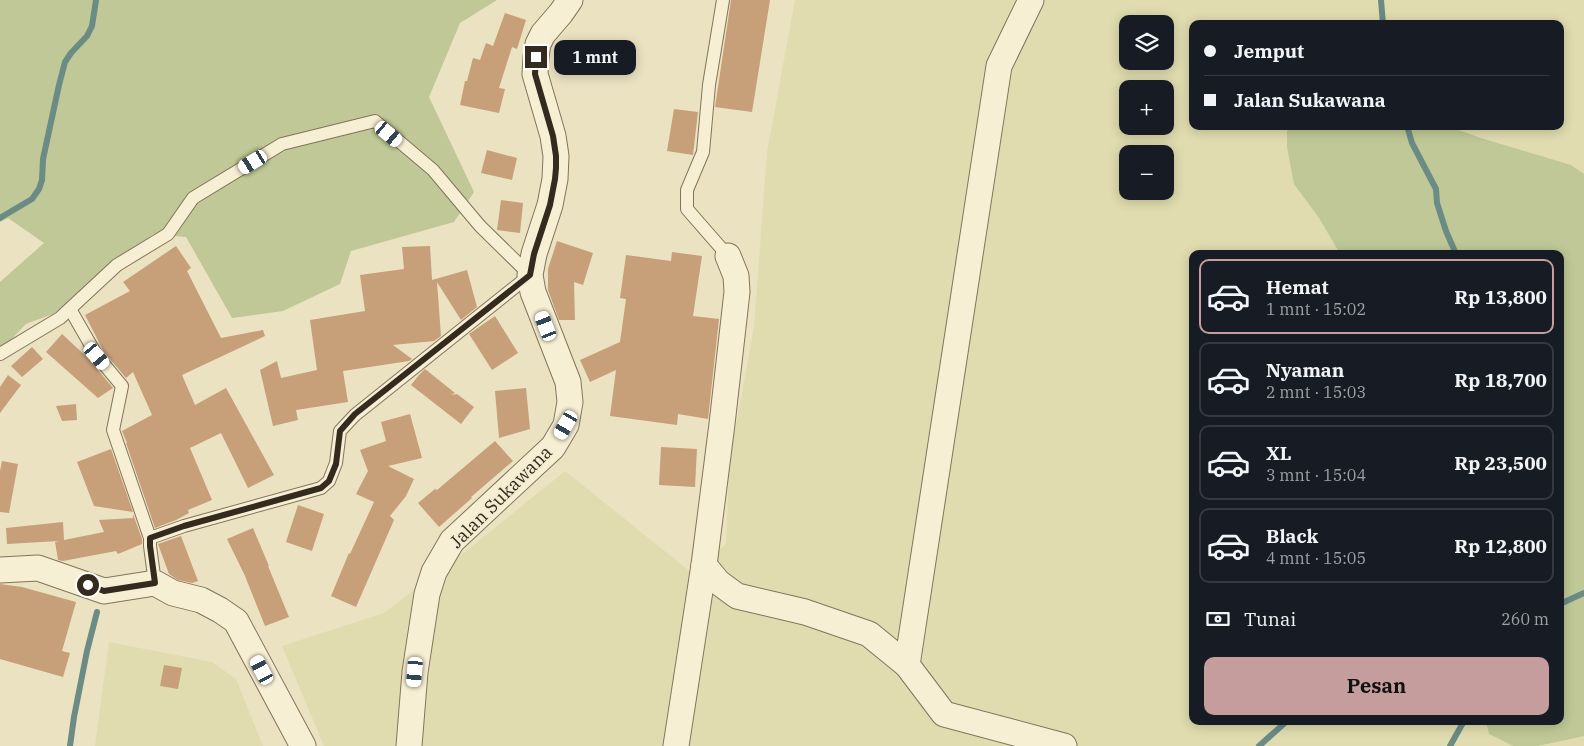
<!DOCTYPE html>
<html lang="id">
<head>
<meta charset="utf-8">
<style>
	:root { --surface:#171b24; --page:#20242c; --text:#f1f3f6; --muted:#9ea1a6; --line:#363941; --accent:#c59d9c }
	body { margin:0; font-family:"IBM Plex Serif",serif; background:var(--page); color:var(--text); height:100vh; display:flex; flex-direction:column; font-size:19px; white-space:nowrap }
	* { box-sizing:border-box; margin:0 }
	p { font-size:16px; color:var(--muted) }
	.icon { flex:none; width:28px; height:28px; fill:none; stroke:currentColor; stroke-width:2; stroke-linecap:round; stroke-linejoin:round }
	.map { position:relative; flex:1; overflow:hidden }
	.details { position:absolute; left:1189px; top:250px; width:375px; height:475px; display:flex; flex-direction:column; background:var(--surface); border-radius:10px; box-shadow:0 2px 12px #0003 }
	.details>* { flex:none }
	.top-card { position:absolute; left:1189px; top:20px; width:375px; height:110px; border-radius:10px; box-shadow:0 2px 12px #0003; display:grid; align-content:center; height:110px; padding:0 15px; background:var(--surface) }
	.buttons { position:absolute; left:1119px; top:15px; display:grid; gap:10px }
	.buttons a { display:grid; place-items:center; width:55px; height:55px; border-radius:10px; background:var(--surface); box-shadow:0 2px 12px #0003; font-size:25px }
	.end { position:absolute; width:22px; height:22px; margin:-11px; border:6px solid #342a1d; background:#fff; box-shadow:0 0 0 2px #fff }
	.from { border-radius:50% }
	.bubble { position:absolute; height:35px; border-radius:10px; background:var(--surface); box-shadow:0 2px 12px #0003; font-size:16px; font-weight:700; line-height:35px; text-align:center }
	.car { position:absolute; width:15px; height:30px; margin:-15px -8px; border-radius:6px; box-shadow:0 0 4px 1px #0007; background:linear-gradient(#fff 24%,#345 0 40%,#fff 0 76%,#345 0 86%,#fff 0) }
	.top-card b { display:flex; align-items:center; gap:18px; height:48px; font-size:19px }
	.top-card b+b { border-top:1px solid var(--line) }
	.top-card i { width:12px; height:12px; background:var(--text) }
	ul { padding:9px 0 0; list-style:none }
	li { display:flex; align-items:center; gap:15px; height:75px; margin:0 10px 8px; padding:0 5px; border:2px solid var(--line); border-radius:10px }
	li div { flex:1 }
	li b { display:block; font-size:19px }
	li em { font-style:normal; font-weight:700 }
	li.active { border-color:var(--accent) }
	li>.icon { width:45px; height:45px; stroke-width:1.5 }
	.pay { display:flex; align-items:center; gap:12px; height:55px; padding:0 15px; font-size:19px }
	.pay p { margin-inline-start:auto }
	.cta { display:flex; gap:10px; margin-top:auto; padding:10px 15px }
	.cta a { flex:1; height:58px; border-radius:10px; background:var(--accent); color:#111; font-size:20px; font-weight:700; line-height:58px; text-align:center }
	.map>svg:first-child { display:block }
	.farmland { fill:#e0dcaf; fill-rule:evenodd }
	.green { fill:#bfc896 }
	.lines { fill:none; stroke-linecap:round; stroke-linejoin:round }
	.stream { stroke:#6b8b85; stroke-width:6 }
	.building { fill:#c79f79 }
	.service-casing { stroke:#83735a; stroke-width:14 }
	.minor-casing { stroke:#83735a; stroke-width:27 }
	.service { stroke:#f7efd4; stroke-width:12 }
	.minor { stroke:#f7efd4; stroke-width:25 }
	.route { stroke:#342a1d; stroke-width:6 }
	.labels { text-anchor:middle; stroke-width:4; stroke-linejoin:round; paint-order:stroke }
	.street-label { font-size:18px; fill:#342a1d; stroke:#f3ecd0 }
</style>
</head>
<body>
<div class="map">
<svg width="1584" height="746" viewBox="0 0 1584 746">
	<rect width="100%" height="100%" fill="#ebe2c1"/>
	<g class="farmland">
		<path d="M795,0H1584V174L1571,165L1478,137L1448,126H1560V24H1192V126H1287V147L1319,218L1340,254H1192V721H1486L1489,734L1513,746H324L282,646L384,613L475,544L565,471L692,573L726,544L729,463L754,327L767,152ZM1128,24H1165V61H1128ZM1128,89H1165V126H1128ZM1128,154H1165V191H1128Z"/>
		<polygon points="109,642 212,662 236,679 263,746 95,746"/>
		<polygon points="1584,736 1584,746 1538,746 1569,738"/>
	</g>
	<g class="green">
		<polygon points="0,0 497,0 460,23 429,97 474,192 454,222 351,251 340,284 283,311 232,318 186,237 153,234 98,281 53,314 26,324 0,351 0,282 44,243 8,218 0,222"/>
		<polygon points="1287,126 1448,126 1478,137 1571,165 1584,174 1584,736 1538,746 1513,746 1489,734 1486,721 1560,721 1560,254 1340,254 1319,218 1294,184 1287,147"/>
	</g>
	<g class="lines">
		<g class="stream">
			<polyline points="1381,0 1383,24"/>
			<polyline points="1407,126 1412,143 1436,189 1437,203 1446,231 1456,254"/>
			<polyline points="0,218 32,199 39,189 42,180 43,159 59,85 65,62 71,53 87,36 92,26 96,0"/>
			<polyline points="1560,604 1584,593"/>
			<polyline points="70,746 74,717 87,651 97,612"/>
			<polyline points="1259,746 1287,721"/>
			<polyline points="1450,746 1464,721"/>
		</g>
	</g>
	<g class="building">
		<polygon points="731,0 770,0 752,112 715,107"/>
		<polygon points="505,13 526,20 517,49 512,47 499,88 505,89 499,113 460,105 465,81 467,81 473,58 480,60 486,43 493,46"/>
		<polygon points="674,109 698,112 693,155 667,151"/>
		<polygon points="487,150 517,158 512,180 481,173"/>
		<polygon points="501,200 523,203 520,233 497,230"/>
		<polygon points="557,241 593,253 583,285 574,282 575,320 559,320 548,290 548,269"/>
		<polygon points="176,246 191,268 187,271 221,338 263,330 265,336 182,375 195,405 226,388 274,475 248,488 221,433 190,448 212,500 188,510 189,513 176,520 155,528 126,443 127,443 122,431 152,415 133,372 126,378 104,352 85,315 130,291 123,282"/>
		<polygon points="430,246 432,280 467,270 477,307 461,320 437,282 441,336 434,341 393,345 412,359 409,361 343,371 348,402 296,410 298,420 273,426 260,370 277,361 281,378 317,370 310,320 365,311 360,275 404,269 402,247"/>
		<polygon points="672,252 702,256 693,316 719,319 708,419 678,414 677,425 610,416 616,370 590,382 580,360 620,342 626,299 620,298 626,255 671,261"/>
		<polygon points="495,316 518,353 492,370 469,334"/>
		<polygon points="62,334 89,359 113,388 98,398 46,352"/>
		<polygon points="32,347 43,359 22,377 11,366"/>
		<polygon points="425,369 455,393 451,395 457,394 474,407 461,424 411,385 419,375"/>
		<polygon points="8,375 21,385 0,413 0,387"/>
		<polygon points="526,388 530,429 499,438 495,391"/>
		<polygon points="76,404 77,420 62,421 56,406"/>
		<polygon points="410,414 422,458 388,466 414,479 406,496 390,516 394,520 356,607 331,596 349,553 350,554 374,502 356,494 368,471 360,450 386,441 381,422"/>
		<polygon points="495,441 513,461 471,497 472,498 439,527 418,503 435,489 437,490"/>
		<polygon points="661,447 697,449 695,487 659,485"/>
		<polygon points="111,449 133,512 94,506 77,462"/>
		<polygon points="2,461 18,464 9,513 0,512 0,471"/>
		<polygon points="298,505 324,514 312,551 286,542"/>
		<polygon points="133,514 142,539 142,544 118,554 116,551 63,561 58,560 55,542 59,541 7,544 6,528 63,522 64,540 104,532 99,520 133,518"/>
		<polygon points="253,528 269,566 268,566 289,617 265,626 245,576 227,539"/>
		<polygon points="181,536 198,581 192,583 178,580 169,574 158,544"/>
		<polygon points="0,584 22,587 76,602 62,651 70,653 63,677 0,659"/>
		<polygon points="164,665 182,668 178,689 160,686"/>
	</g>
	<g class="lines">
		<g class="service-casing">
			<g id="service">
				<polyline points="723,0 709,85 703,152 687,190 687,209 728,256"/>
				<polyline points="70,309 97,356 122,386 113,430 150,538"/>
				<polyline points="0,354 60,318 117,265 168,234 193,198 282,144 375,121 433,170 480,226 530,275 355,415 340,431 336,463 329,481 321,488 184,526 150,538 150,546 155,583"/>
			</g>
		</g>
		<g class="minor-casing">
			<g id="minor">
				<polyline points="704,565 718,582 737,596 805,612 869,634 907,665 944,714 1064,746"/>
				<polyline points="0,570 38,568 104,591 155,583 173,593 201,600 220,610 236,621 303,746"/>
				<polyline points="907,665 999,66 1031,0"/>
				<polyline points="409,746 415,672 427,594 434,572 452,541 553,447 566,425 570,402 568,382 533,292 530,275 534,254 550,205 555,179 556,156 553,136 535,74 536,57 538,44 543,34 561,13 570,0"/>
				<polyline points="676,746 704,565 722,424 737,292 736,276 728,256"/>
			</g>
		</g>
		<use href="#service" class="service"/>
		<use href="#minor" class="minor"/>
	</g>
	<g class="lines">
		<polyline class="route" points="88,585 104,591 155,583 150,546 150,538 184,526 321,488 329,481 336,464 340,431 355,414 530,275 534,254 550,205 555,179 556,168 556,156 553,136 535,74 536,57"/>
	</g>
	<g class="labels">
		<g class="street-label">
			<text transform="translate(501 497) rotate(-45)" y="6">Jalan Sukawana</text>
		</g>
	</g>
</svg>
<div class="buttons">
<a><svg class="icon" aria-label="layers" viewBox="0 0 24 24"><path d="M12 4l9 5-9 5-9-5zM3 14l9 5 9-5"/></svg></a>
<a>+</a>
<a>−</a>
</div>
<i class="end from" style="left:88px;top:585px"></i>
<i class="end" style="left:536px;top:57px"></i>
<div class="bubble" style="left:554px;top:40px;width:82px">1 mnt</div>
<i class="car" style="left:389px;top:134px;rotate:130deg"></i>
<i class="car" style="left:253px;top:162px;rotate:239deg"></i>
<i class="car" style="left:546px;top:326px;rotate:339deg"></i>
<i class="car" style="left:97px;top:356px;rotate:140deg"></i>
<i class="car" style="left:566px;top:425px;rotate:210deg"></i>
<i class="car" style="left:262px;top:670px;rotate:332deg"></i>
<i class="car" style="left:415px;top:672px;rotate:185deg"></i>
<div class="top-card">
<b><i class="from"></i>Jemput</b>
<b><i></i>Jalan Sukawana</b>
</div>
<section class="details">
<ul>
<li class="active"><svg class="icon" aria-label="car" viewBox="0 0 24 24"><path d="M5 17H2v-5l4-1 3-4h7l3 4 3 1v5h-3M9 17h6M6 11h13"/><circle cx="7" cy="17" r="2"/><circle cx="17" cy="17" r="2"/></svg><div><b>Hemat</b><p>1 mnt · 15:02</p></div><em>Rp 13,800</em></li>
<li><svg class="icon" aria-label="car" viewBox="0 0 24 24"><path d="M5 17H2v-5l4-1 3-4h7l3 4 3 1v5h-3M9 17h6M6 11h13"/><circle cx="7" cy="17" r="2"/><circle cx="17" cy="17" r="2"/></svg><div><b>Nyaman</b><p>2 mnt · 15:03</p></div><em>Rp 18,700</em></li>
<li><svg class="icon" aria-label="car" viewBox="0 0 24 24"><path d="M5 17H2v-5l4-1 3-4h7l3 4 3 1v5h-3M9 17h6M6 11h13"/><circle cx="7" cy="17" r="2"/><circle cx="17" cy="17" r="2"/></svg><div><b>XL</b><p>3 mnt · 15:04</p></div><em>Rp 23,500</em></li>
<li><svg class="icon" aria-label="car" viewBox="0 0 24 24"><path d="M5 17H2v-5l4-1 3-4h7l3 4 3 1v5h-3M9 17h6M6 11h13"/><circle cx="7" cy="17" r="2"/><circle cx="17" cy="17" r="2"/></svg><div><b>Black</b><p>4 mnt · 15:05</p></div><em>Rp 12,800</em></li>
</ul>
<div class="pay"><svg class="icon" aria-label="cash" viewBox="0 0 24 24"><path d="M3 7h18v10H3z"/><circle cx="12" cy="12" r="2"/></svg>Tunai<p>260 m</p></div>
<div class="cta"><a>Pesan</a></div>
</section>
</div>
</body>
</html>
